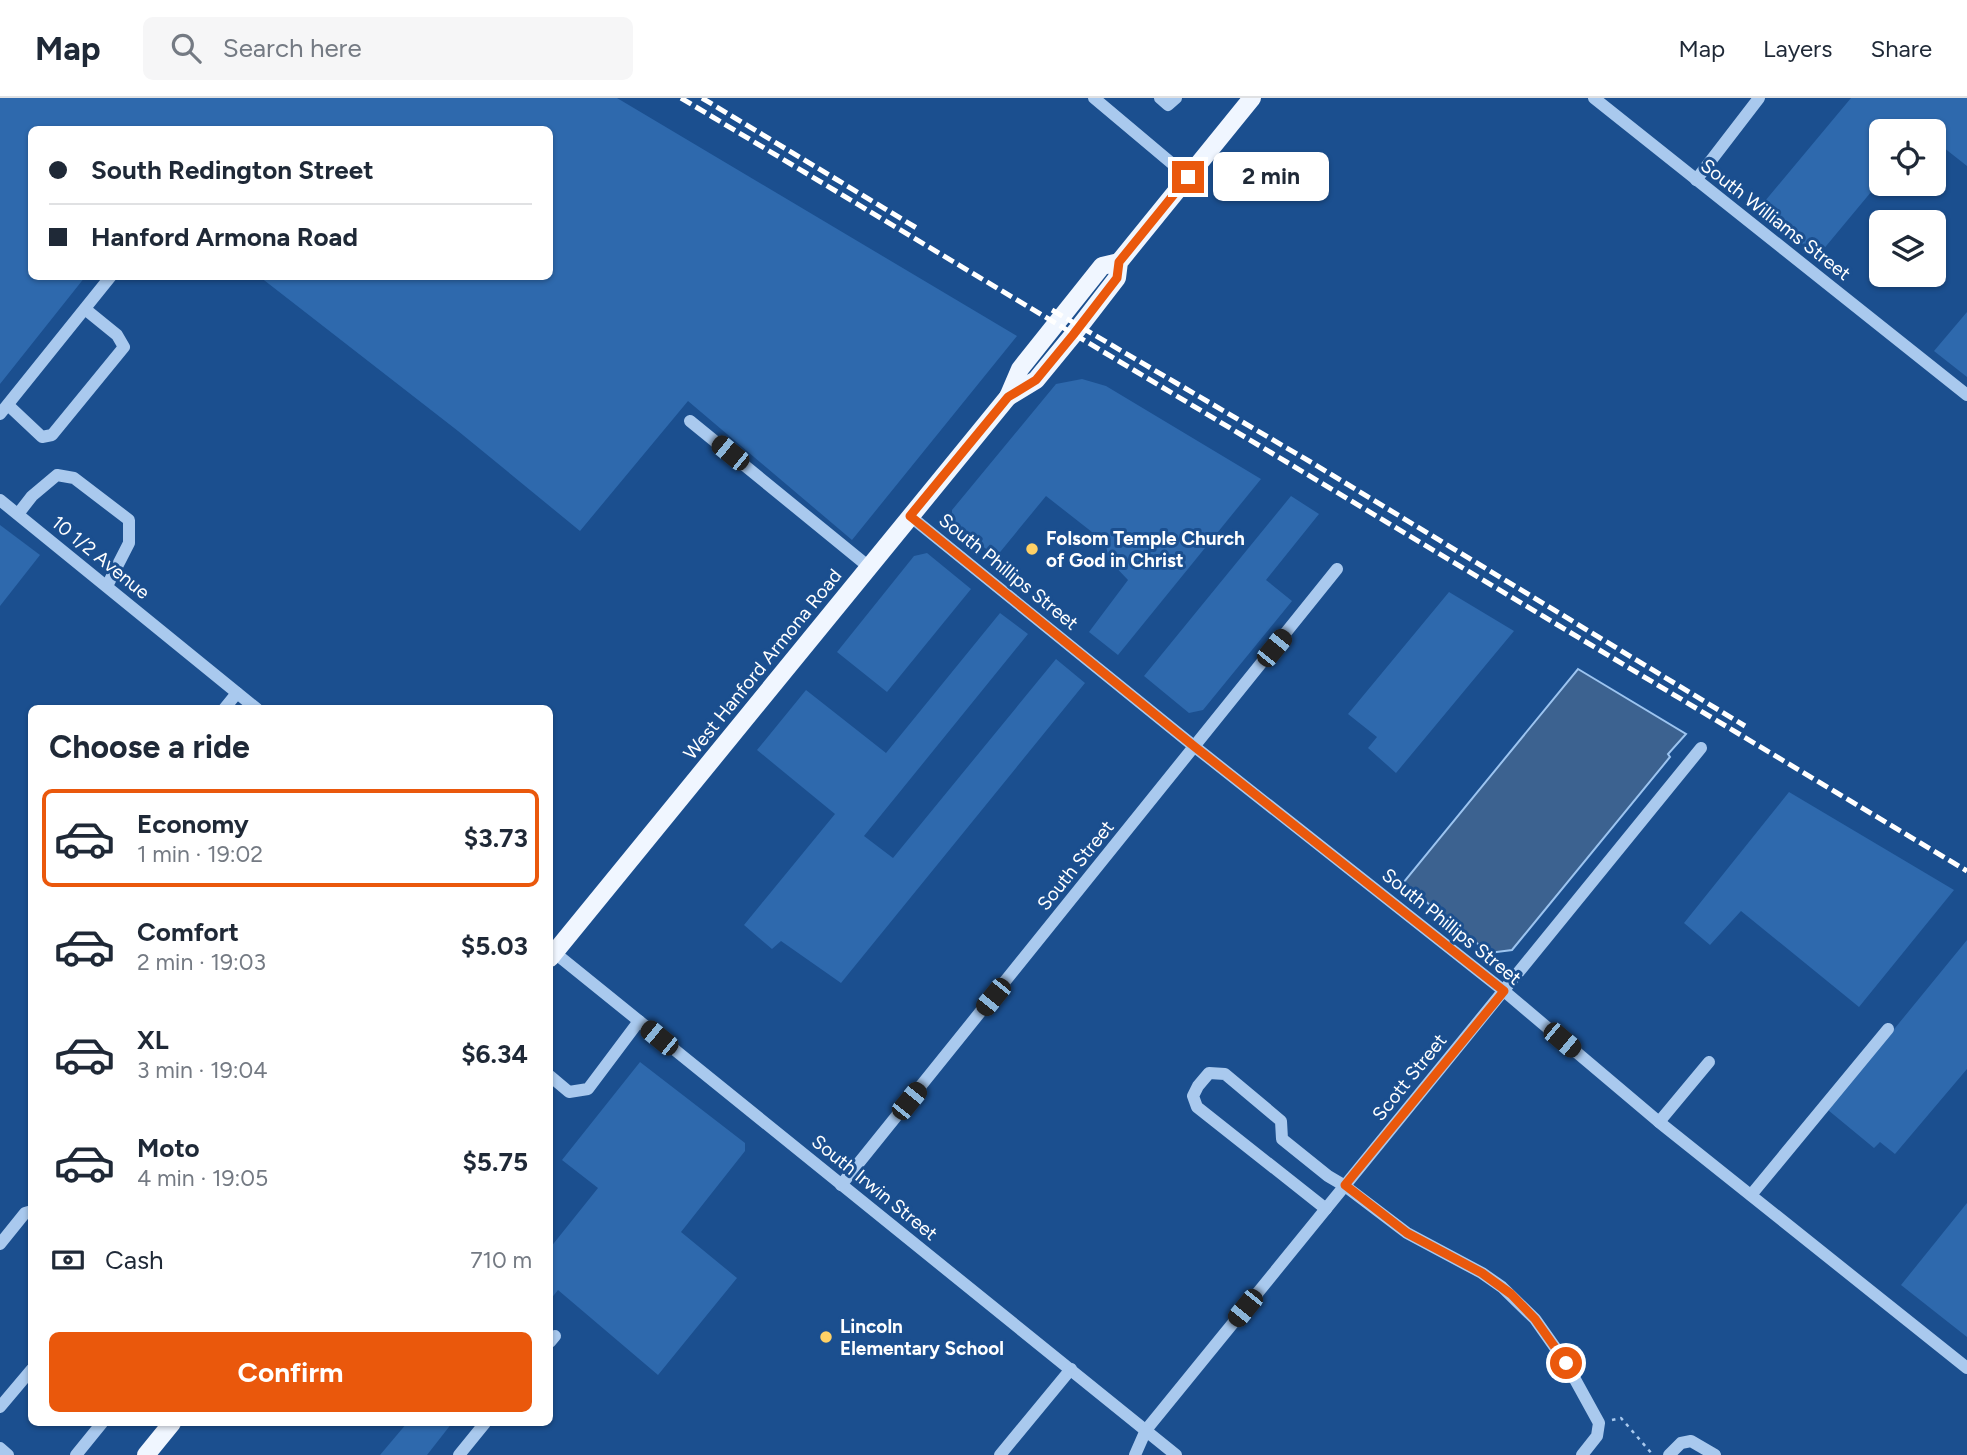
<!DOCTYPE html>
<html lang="en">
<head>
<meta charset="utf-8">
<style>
	:root { --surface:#fff; --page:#f6f6f7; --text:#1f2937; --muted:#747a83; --line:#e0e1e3; --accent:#ea580c }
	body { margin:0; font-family:Figtree,sans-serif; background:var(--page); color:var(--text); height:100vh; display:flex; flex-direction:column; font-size:26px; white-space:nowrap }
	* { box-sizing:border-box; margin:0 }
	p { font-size:23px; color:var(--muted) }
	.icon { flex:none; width:38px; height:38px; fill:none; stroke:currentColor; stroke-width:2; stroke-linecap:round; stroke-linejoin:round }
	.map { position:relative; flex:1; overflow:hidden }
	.drawer { position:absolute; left:28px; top:607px; width:525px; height:721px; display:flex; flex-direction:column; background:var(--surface); border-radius:10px; box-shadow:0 2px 5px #0004 }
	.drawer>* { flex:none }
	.top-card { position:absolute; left:28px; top:28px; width:525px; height:154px; border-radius:10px; box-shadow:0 2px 5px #0004; display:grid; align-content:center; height:154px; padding:0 21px; background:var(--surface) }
	.controls { position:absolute; left:1869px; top:21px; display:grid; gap:14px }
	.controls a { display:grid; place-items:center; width:77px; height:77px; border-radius:10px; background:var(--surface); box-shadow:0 2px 5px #0004; font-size:35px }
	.end { position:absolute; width:32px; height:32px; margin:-16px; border:9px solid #ea580c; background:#fff; box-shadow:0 0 0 4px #fff }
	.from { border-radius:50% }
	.bubble { position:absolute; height:49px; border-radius:10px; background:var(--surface); box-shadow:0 2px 5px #0004; font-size:23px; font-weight:700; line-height:49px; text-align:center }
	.car { position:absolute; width:21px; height:42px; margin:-21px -10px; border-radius:9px; box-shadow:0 0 5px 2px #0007; background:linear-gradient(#222 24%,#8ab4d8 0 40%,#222 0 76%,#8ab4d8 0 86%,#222 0) }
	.top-card b { display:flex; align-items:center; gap:24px; height:66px; font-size:26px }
	.top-card b+b { border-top:2px solid var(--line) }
	.top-card i { width:18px; height:18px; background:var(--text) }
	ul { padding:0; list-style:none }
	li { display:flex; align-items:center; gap:21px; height:98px; margin:0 14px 10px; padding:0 7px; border:4px solid transparent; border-radius:10px }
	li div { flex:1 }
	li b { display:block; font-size:26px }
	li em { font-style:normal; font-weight:700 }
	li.selected { border-color:var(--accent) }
	li>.icon { width:63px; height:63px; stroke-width:1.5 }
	h2 { padding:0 21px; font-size:32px; line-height:84px }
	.pay { display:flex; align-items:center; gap:18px; height:77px; padding:0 21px; font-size:26px }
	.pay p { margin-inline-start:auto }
	.primary-button { display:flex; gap:14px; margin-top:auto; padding:14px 21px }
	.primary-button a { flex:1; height:80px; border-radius:10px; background:var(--accent); color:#fff; font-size:28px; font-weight:700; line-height:80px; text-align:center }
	header { display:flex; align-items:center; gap:42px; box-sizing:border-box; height:98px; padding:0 35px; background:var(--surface); border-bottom:2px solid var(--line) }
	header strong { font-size:33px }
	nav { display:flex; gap:38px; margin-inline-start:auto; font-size:24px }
	.search { width:490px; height:63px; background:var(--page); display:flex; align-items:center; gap:18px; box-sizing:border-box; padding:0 24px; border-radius:10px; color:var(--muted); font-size:26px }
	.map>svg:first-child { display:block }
	.green { fill:#2e69ad }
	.water { fill:#3c6290; stroke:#9cc4f0; stroke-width:2 }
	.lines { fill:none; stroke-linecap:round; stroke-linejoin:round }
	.path { stroke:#a9c9ee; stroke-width:2.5; stroke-dasharray:3.5 5; stroke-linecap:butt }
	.minor { stroke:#a9c9ee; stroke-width:12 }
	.major { stroke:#f0f6ff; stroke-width:18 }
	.rail { stroke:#fff; stroke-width:5; stroke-dasharray:12 5; stroke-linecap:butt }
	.route { stroke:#ea580c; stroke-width:9 }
	.poi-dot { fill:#ffd166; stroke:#1b4f8f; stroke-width:2.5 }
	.labels { text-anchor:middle; stroke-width:6; stroke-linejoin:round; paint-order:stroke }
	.street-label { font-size:19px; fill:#fff; stroke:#1b4f8f }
	.poi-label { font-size:19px; font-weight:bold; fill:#fff; stroke:#1b4f8f; text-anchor:start }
</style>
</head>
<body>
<header>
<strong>Map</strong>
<div class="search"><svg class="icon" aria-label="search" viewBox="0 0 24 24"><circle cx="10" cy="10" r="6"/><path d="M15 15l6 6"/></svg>Search here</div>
<nav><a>Map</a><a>Layers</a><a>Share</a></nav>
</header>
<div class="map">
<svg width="1967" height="1357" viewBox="0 0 1967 1357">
	<rect width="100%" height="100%" fill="#1b4f8f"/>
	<g class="green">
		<polygon points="0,0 617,0 1017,238 852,442 688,303 580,433 458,333 260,179 550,178 550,32 32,32 32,178 85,179 0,286"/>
		<polygon points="1851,0 1967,0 1967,68 1934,42 1934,33 1881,33 1881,82 1817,159 1760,109"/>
		<polygon points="1967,214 1967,279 1934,253"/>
		<polygon points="1082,281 1106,288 1261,381 1118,557 1089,534 1128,482 1108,461 1106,445 1046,398 996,459 952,423 952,412 1056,286"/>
		<polygon points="1291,398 1319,416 1266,482 1292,503 1203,612 1189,615 1144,578"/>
		<polygon points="0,427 40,457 0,508"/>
		<polygon points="927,455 971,491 887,594 837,554 914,458"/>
		<polygon points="1449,494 1514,533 1396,675 1368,650 1377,639 1348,616"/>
		<polygon points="1000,515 1028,536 864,738 893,760 1056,561 1085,585 841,885 781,843 772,851 744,827 835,716 757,652 806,592 886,655"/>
		<polygon points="1789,694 1954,792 1859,909 1741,813 1710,847 1684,825"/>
		<polygon points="1967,842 1967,971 1895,1056 1880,1044 1874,1050 1828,1012"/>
		<polygon points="640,964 745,1045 745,1053 681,1134 737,1180 658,1277 558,1192 550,1202 550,1150 598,1090 562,1062"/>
		<polygon points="1967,1105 1967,1239 1901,1187"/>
		<polygon points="407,1325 452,1325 427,1357 380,1357"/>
	</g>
	<polygon class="water" points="1578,571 1686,636 1668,656 1670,659 1512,852 1489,855 1403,785"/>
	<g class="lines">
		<polyline class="path" points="1612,1322 1621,1320 1653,1357"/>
		<g class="minor">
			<polyline points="1094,0 1188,79"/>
			<polyline points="1160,0 1168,7 1176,0"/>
			<polyline points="1594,0 1967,297"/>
			<polyline points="1696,82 1759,0"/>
			<polyline points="8,307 42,339 52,337 124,249 117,237 85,211"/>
			<polyline points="0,316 111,178"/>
			<polyline points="690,323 869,469"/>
			<polyline points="0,402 257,611"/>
			<polyline points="18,416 32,398 57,377 74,380 129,422 129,445 107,488"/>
			<polyline points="910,418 1195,649 1504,893 1659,1024 1967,1270"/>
			<polyline points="224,611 237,595"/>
			<polyline points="550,851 1176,1357"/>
			<polyline points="550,978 569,994 588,991 639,923"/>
			<polyline points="1659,1024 1709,964"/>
			<polyline points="841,1087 1337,471"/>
			<polyline points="1751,1097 1888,931"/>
			<polyline points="1326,1111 1197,1009 1193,998 1198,988 1209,975 1225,976 1281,1023 1282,1041 1328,1078 1345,1088 1407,1135 1482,1175 1502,1189 1535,1221 1566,1265 1599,1325 1597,1338 1582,1357"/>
			<polyline points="0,1146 25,1115 32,1113"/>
			<polyline points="550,1244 555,1238"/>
			<polyline points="0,1309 32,1271"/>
			<polyline points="0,1350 8,1357"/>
			<polyline points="76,1357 102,1325"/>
			<polyline points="459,1357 485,1325"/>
			<polyline points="1000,1357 1071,1271"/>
			<polyline points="1135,1357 1146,1332 1701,650"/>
			<polyline points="1669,1357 1681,1345 1691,1343 1715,1357"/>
		</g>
		<g class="major">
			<polyline points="1008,299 1036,282 1073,237 1117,180 1119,164 1252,0"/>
			<polyline points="550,860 1008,299 1020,271 1102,168 1119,164"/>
			<polyline points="146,1357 172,1325"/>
		</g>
		<g class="rail">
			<polyline points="681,0 1967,773"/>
			<polyline points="702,0 920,132"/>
			<polyline points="1052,212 1314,366 1745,628"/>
		</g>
	</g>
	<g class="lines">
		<polyline class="route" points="1188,79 1119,164 1117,180 1073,237 1036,282 1008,299 910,418 1195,649 1504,893 1345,1087 1407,1135 1482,1175 1511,1196 1535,1221 1566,1265"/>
	</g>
	<g class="poi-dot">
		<circle cx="1032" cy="451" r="7"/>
		<circle cx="826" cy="1239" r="7"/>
	</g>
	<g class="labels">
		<g class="street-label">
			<text transform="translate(1776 121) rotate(38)" y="7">South Williams Street</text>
			<text transform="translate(101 459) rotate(39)" y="7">10 1/2 Avenue</text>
			<text transform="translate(1009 473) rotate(39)" y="7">South Phillips Street</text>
			<text transform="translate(762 566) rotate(-51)" y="7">West Hanford Armona Road</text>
			<text transform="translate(1075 767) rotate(-51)" y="7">South Street</text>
			<text transform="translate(1452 828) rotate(39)" y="7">South Phillips Street</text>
			<text transform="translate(1409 979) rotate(-51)" y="7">Scott Street</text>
			<text transform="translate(875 1089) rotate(39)" y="7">South Irwin Street</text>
		</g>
		<g class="poi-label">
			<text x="1046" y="447">Folsom Temple Church<tspan x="1046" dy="22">of God in Christ</tspan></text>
			<text x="840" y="1235">Lincoln<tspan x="840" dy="22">Elementary School</tspan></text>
		</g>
	</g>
</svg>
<div class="controls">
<a><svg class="icon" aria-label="locate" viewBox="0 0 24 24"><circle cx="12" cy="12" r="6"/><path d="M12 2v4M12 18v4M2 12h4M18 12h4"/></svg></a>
<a><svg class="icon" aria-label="layers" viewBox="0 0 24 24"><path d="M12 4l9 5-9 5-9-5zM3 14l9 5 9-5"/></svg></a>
</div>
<i class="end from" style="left:1566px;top:1265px"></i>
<i class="end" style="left:1188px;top:79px"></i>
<div class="bubble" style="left:1213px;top:54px;width:116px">2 min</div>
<i class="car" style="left:730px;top:355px;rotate:309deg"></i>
<i class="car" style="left:1274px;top:550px;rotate:39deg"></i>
<i class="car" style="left:993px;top:899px;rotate:219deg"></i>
<i class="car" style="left:659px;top:940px;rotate:309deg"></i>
<i class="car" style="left:1562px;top:942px;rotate:130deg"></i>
<i class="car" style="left:909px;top:1003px;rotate:39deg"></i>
<i class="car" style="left:1245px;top:1210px;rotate:219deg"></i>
<div class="top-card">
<b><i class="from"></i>South Redington Street</b>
<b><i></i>Hanford Armona Road</b>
</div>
<section class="drawer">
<h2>Choose a ride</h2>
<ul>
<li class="selected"><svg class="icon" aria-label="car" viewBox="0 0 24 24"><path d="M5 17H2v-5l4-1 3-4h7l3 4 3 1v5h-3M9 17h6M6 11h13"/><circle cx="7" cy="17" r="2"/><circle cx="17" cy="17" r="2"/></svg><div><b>Economy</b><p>1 min · 19:02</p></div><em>$3.73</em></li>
<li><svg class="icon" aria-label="car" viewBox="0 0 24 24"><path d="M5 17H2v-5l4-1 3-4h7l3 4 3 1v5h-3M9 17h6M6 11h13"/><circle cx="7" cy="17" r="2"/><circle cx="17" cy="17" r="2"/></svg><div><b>Comfort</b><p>2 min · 19:03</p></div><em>$5.03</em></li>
<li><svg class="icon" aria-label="car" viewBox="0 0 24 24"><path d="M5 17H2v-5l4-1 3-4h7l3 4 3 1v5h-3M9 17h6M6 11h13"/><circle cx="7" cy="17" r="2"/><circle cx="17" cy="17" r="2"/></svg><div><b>XL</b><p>3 min · 19:04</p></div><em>$6.34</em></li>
<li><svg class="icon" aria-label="car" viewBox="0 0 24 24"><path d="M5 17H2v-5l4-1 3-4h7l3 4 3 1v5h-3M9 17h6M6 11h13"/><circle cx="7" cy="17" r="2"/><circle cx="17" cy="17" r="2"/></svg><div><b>Moto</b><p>4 min · 19:05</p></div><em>$5.75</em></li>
</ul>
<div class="pay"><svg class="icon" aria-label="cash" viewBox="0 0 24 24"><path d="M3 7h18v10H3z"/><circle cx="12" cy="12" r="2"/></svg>Cash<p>710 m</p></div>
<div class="primary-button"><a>Confirm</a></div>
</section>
</div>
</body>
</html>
